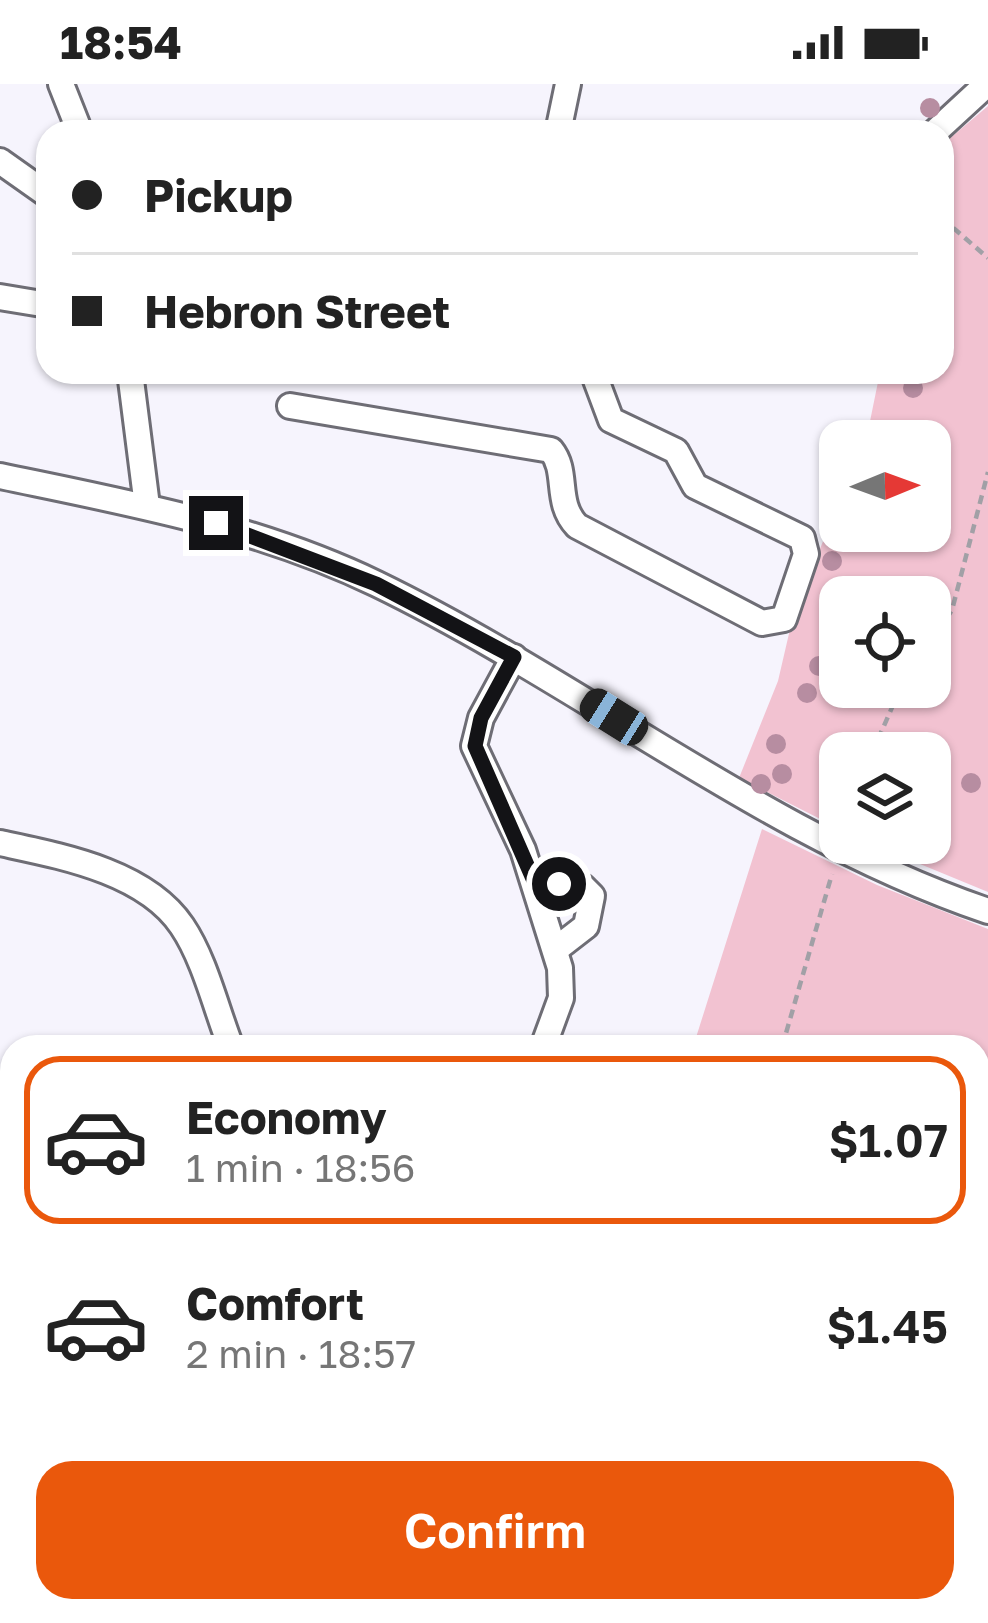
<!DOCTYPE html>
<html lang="en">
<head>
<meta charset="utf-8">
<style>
	:root { --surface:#fff; --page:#f2f2f2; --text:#222; --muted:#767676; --line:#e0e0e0; --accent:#ea580c }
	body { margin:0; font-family:"Golos Text",sans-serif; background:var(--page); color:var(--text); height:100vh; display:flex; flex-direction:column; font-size:45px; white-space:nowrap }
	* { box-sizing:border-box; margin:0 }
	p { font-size:39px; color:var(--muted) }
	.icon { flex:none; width:66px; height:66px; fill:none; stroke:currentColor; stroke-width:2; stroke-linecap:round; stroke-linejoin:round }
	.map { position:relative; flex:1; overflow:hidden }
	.details { position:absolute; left:0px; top:951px; width:990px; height:588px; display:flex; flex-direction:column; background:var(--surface); border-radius:36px 36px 0 0; box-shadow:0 3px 9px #0004 }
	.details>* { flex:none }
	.top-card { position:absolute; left:36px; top:36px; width:918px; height:264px; border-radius:36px; box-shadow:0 3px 9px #0004; display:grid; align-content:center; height:264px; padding:0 36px; background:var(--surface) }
	.needle { width:78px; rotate:89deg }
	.fabs { position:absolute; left:819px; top:336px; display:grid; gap:24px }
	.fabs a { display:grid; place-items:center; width:132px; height:132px; border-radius:24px; background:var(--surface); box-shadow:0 3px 9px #0004; font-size:60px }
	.end { position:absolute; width:54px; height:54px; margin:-27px; border:15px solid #131316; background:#fff; box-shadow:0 0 0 6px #fff }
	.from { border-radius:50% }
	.car { position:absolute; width:36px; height:72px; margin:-36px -18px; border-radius:15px; box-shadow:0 0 9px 3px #0007; background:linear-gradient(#222 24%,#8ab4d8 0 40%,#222 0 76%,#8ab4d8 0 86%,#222 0) }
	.top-card b { display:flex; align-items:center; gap:42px; height:114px; font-size:45px }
	.top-card b+b { border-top:3px solid var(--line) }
	.top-card i { width:30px; height:30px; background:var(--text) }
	ul { padding:21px 0 0; list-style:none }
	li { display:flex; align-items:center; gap:36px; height:168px; margin:0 24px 18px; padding:0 12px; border:6px solid transparent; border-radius:36px }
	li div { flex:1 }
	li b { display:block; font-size:45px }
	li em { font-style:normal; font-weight:600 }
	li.active { border-color:var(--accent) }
	li>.icon { width:108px; height:108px; stroke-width:1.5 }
	.cta { display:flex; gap:24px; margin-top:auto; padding:24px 36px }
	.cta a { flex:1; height:138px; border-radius:36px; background:var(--accent); color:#fff; font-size:48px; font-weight:600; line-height:138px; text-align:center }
	.status { display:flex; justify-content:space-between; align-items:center; height:84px; padding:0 60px; background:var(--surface); direction:ltr }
	.status svg { height:33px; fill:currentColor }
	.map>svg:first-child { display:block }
	.green { fill:#f2c2d1; fill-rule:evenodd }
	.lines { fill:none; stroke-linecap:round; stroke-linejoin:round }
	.stream { stroke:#6faecb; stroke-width:8 }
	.street-casing { stroke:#6e6d75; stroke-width:30 }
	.path { stroke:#a1a0a6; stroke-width:4.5; stroke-dasharray:9 6; stroke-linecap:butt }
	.street { stroke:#fff; stroke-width:24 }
	.tree { fill:#b78da1 }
	.route { stroke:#131316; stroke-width:15 }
</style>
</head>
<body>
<div class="status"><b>18:54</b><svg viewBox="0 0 49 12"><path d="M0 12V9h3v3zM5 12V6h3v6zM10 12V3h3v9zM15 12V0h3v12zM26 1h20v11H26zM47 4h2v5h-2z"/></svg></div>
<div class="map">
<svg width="988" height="1539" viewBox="0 0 988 1539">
	<rect width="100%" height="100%" fill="#f6f4fd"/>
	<g class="green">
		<path d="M988,22V808L869,759H930V669H840V745L739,694L778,597L794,528L840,416V447H930V357H866L880,288H942V61ZM840,513H930V603H840Z"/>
		<polygon points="762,745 877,801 988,845 988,1539 554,1539 560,1527 978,1527 978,963 693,963"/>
		<polygon points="0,1326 12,1330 12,1527 387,1527 404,1539 0,1539"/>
	</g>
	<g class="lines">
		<g class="stream">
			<polyline points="978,1157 988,1150"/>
			<polyline points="0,1443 12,1453"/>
			<polyline points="108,1527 131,1539"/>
			<polyline points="678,1539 685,1527"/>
		</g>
		<g class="street-casing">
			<g id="street">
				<polyline points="61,0 80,48"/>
				<polyline points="558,48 568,0"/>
				<polyline points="935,48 987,0"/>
				<polyline points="0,77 48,111"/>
				<polyline points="0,213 48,221"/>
				<polyline points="130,288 147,422"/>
				<path d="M290,322L551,366C569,388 554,418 577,442L762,539L784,535L806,470L802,454L695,402L676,367L611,336L593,288"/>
				<path d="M0,392C129,419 257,442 377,500C585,601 767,752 988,827"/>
				<polyline points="514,573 481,634 474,662 523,766 560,884 561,914 543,963"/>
				<path d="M0,759C60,772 145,787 182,842C205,876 216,925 231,963"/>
				<polyline points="534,797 583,803 592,812 586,842 555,866"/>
				<polyline points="0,1311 12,1314"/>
				<polyline points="417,1527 431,1539"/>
			</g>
		</g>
		<g class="path">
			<polyline points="942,134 988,174"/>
			<polyline points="930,560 952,526 988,388"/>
			<polyline points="872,669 901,603"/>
			<polyline points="782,963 832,790"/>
			<polyline points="978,1443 988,1435"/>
			<polyline points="602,1539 606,1527"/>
			<polyline points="859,1539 874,1527"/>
		</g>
		<use href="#street" class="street"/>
	</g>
	<g class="tree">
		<circle cx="930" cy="24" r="10"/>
		<circle cx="913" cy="304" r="10"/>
		<circle cx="832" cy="477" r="10"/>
		<circle cx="829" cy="546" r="10"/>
		<circle cx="819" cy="582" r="10"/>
		<circle cx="807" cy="609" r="10"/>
		<circle cx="776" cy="660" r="10"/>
		<circle cx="782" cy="690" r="10"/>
		<circle cx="971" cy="699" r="10"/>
		<circle cx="761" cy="700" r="10"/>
	</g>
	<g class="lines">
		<polyline class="route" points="216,439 376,500 514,573 481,634 475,662 534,797 559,800"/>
	</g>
</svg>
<div class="fabs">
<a><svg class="needle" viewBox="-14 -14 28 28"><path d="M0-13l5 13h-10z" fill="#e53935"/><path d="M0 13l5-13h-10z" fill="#767676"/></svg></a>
<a><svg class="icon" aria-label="locate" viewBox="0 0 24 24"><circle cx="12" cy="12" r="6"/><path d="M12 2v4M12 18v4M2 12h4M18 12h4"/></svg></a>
<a><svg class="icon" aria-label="layers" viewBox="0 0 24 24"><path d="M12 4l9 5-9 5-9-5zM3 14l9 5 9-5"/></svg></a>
</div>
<i class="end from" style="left:559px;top:800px"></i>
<i class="end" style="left:216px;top:439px"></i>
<i class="car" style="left:614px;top:633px;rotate:302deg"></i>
<div class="top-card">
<b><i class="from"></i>Pickup</b>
<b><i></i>Hebron Street</b>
</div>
<section class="details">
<ul>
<li class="active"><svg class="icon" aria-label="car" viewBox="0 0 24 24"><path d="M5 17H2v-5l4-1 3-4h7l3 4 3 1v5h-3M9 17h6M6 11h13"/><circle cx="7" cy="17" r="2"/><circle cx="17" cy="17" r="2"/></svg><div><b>Economy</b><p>1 min · 18:56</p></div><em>$1.07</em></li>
<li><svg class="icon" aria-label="car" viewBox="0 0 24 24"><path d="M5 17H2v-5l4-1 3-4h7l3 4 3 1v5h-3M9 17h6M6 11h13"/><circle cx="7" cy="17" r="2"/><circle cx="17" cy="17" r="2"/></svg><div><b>Comfort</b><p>2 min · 18:57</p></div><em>$1.45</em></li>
</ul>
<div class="cta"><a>Confirm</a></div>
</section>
</div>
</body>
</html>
